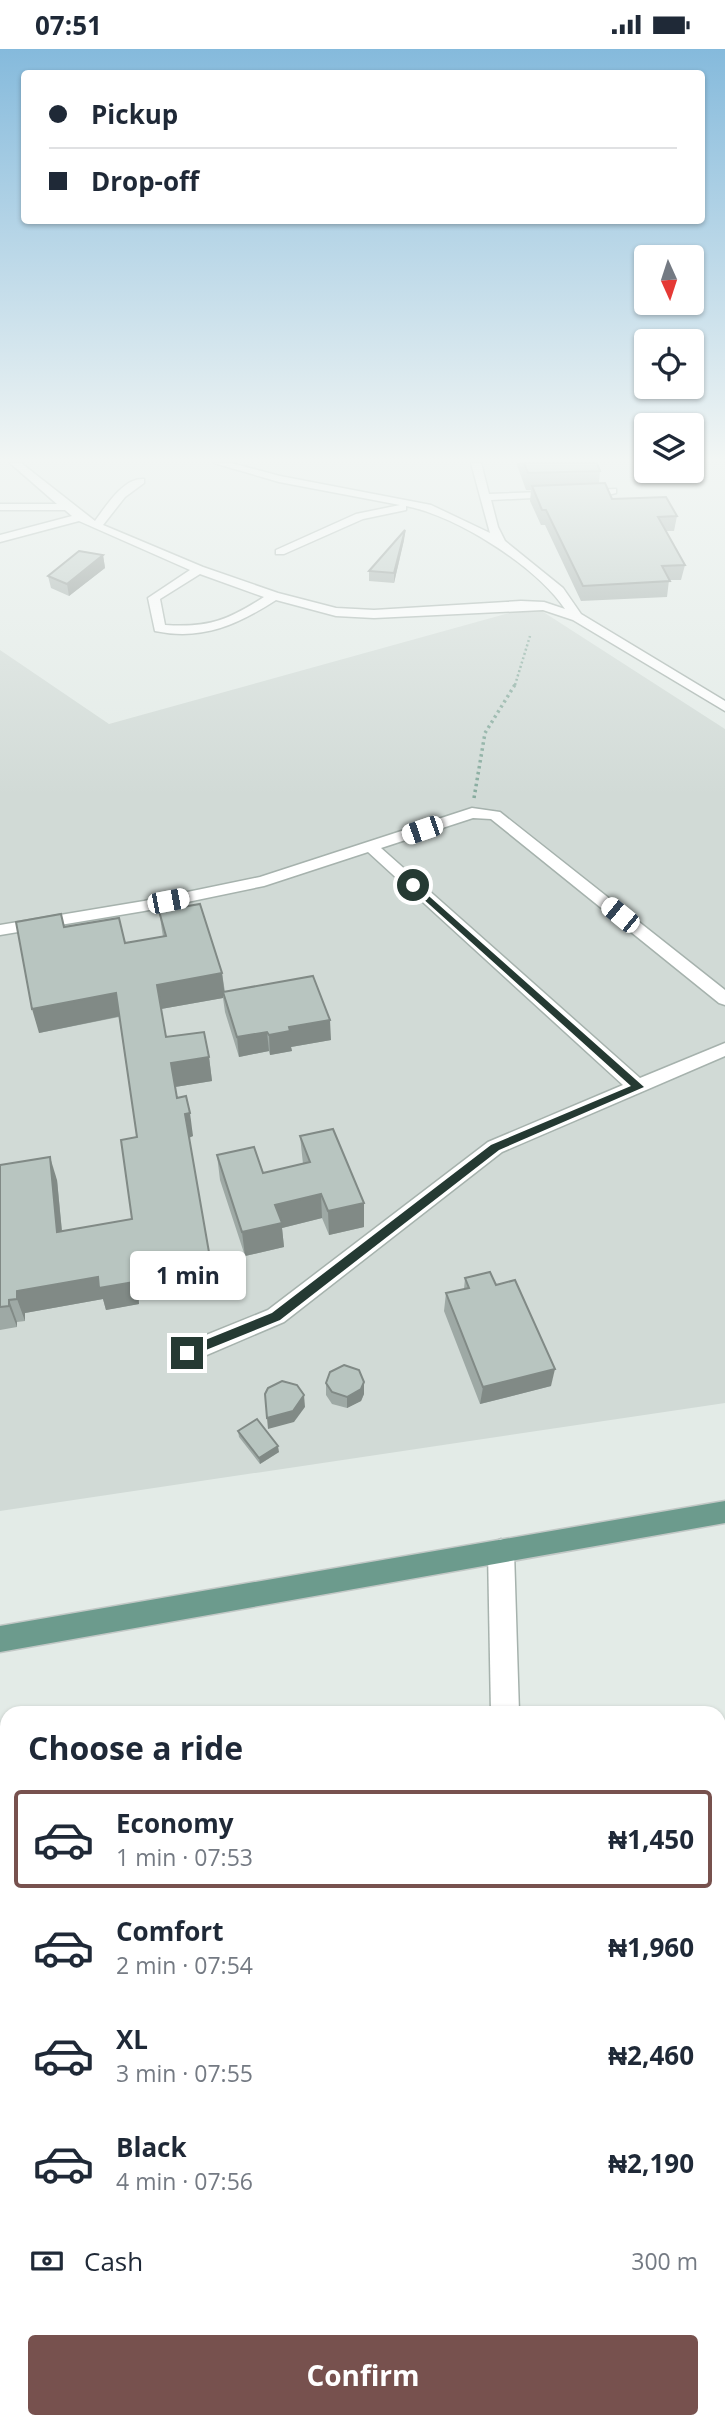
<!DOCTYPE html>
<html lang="en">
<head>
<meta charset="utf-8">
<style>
	:root { --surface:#fff; --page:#f6f6f7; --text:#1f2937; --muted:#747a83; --line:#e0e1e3; --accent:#77514e }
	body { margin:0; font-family:"Open Sans",sans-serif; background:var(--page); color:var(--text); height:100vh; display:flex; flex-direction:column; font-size:26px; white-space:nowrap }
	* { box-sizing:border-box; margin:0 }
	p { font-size:23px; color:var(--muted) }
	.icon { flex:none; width:38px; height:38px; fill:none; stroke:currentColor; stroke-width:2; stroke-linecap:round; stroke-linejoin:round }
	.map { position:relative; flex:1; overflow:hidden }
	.sheet { position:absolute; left:0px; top:1657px; width:726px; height:723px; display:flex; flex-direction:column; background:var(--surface); border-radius:21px 21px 0 0; box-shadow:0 2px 5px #0004 }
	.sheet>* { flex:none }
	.guide { position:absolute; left:21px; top:21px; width:684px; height:154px; border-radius:7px; box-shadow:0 2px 5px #0004; display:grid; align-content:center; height:154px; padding:0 28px; background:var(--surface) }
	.needle { width:46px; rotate:177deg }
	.tools { position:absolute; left:634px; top:196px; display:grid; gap:14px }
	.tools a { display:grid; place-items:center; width:70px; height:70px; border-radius:7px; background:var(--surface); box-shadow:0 2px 5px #0004; font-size:35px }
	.end { position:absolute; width:32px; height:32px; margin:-16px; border:9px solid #253a33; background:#fff; box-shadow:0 0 0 4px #fff }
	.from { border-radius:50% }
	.bubble { position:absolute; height:49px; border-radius:7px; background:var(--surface); box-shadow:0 2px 5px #0004; font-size:23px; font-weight:700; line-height:49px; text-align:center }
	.car { position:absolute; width:21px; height:42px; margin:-21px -10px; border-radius:9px; box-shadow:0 0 5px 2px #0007; background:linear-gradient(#fff 24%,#345 0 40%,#fff 0 76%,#345 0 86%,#fff 0) }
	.guide b { display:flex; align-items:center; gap:24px; height:66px; font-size:26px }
	.guide b+b { border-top:2px solid var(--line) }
	.guide i { width:18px; height:18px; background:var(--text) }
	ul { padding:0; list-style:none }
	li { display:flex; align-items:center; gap:21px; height:98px; margin:0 14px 10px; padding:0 14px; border:4px solid transparent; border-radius:7px }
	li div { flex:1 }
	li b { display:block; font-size:26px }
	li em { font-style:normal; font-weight:700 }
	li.current { border-color:var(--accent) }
	li>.icon { width:63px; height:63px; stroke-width:1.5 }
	h2 { padding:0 28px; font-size:32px; line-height:84px }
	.pay { display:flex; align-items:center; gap:18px; height:77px; padding:0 28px; font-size:26px }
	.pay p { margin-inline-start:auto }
	.cta { display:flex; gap:14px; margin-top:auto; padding:14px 28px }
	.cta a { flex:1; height:80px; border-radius:7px; background:var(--accent); color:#fff; font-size:28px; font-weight:700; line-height:80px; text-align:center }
	.status { display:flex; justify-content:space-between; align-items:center; height:49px; padding:0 35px; background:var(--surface); direction:ltr }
	.status svg { height:19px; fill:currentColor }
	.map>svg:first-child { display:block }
	.built { fill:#d1dad6 }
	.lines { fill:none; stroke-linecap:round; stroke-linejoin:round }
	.minor-casing { stroke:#a6b2ad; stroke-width:3 }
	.major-casing { stroke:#c2c8c6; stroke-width:3 }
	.path-far1 { stroke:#87ab9e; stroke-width:2.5; stroke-dasharray:2 2.5; stroke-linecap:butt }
	.path { stroke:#87ab9e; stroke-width:3.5; stroke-dasharray:2.5 3.5; stroke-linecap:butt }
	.minor { fill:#fff; fill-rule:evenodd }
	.major { fill:#6c9b8d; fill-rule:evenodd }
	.wall { fill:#9ea9a5 }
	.shaded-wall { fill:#818a86 }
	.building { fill:#b8c5c0; stroke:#818a86; stroke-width:2 }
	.route { fill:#253a33 }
</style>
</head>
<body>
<div class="status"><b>07:51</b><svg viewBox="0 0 49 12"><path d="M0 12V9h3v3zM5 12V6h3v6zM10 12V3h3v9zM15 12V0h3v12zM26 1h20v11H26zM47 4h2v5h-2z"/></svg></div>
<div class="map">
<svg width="725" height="2379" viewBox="0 0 725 2379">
	<rect width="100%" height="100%" fill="#e3ebe7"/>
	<polygon class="built" points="534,557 725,680 725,1354 0,1462 0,601 109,675"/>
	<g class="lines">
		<g class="minor-casing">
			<g id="minor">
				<path d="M10,414H21L95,472C106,457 124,428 144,430V434L125,448L103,476L203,518L278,544L336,559L374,561L521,552L544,553L565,560C536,517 457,467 406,457V461L363,470L284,505H276V501L356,465L400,456L279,433L214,414H231L280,427L431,456L490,484L471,414H481L489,445L616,440V444L612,445L491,451L498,478L505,492L563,539L581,565L725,652V662L573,571L543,561L374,569L336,567L276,551C237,576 202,592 155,582L148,549L190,521L79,472L0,493V486L72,467L65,461H0V455H57ZM200,525L264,548C228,571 209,579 165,576L160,550Z"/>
				<polygon points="472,759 500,763 725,941 725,956 719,954 491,770 473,769 381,799 640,1029 725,994 725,1007 502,1103 284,1273 195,1311 187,1314 179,1311 176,1304 179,1297 268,1261 488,1093 623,1036 368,803 264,837 144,862 0,886 0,876 144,852 260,828"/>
				<polygon points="501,1490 510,1494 514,1502 519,1664 491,1664 488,1502 492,1494"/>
				<rect x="510" y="2373" width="38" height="6"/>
			</g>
		</g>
		<g class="major-casing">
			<polygon id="major" points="725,1452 725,1474 0,1603 0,1577"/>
		</g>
		<polyline class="path-far1" points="515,636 530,587"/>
		<polyline class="path" points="474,749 485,684 516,634"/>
		<use href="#minor" class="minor"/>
		<use href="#major" class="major"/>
	</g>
	<g class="wall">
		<polygon points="517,414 597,414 600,422 599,434 612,450 677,467 674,482 666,482 685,516 681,531 669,531 667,548 581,552 545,476 541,476 530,452 531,441 526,441 517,416"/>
		<polygon points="405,481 404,491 394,534 369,532 369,522"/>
		<polygon points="103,506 105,519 69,547 51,539 48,527"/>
		<polygon points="159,862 222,924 225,943 331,991 291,998 292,1002 270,1006 269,1002 239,1008 225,963 223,949 161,960 166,988 209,1008 212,1032 175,1038 177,1049 193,1087 189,1089 214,1231 138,1244 139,1255 106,1261 103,1250 25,1264 25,1272 17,1273 17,1278 0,1281 0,1116 57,1131 62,1182 132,1170 137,1088 119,968 39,984 64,878 125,894 163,888"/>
		<polygon points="300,1087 364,1178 329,1186 322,1169 282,1179 284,1198 245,1207 220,1131 217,1106 263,1124 303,1115"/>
		<polygon points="465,1229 551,1337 480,1355 444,1262 446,1244 464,1240"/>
		<polygon points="364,1333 364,1345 361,1352 347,1359 332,1355 326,1346 326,1334"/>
		<polygon points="238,1382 279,1403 260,1415 239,1388"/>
		<polygon points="719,2189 725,2189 725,2343 722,2325 719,2324"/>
	</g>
	<g class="shaded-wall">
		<polygon points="405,481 404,491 394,534 394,524"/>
		<polygon points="103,506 105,519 69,547 67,535"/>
		<polygon points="222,924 225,948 223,943 223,949 161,960 157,936"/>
		<polygon points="116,944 121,967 39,984 32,960"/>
		<polygon points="330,971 331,991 291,998 292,1002 270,1006 269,986 289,978"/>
		<polygon points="267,983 269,1002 239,1008 237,988"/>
		<polygon points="209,1008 212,1032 175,1038 171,1014"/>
		<polygon points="190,1064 193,1087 188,1089 185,1065"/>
		<polygon points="50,1108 57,1131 64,1205 57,1183"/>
		<polygon points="321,1145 322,1169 282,1179 284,1198 245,1207 242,1183 275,1156"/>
		<polygon points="364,1154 364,1178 329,1186 328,1162"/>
		<polygon points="210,1209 214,1231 138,1244 139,1255 106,1261 103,1250 25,1264 25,1272 17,1250 17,1242"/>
		<polygon points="9,1251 17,1273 17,1278 9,1257"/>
		<polygon points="555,1320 551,1337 480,1355 483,1338"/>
		<polygon points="364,1333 364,1345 361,1352 347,1359 347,1348"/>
		<polygon points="304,1346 305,1358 294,1373 268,1380 267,1369"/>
		<polygon points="278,1397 279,1403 260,1415 259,1409"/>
	</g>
	<g class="building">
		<polygon points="524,414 597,414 600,422 528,424"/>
		<polygon points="605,434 612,450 666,448 677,467 658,468 685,516 662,517 670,532 583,537 546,461 542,461 532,437"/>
		<polygon points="405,481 394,524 369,522"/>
		<polygon points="79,502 103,506 67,535 48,527"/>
		<polygon points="200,855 222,924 157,936 166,988 204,983 209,1008 171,1014 177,1049 186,1047 190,1064 185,1065 210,1209 132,1223 134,1233 99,1239 98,1228 17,1242 17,1250 9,1251 9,1257 0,1258 0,1116 50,1108 57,1183 132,1170 121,1091 137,1088 116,944 32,960 16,873 61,865 64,878 119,869 125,894 166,887 159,862"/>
		<polygon points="313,927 330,971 289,978 290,982 269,986 267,983 237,988 223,943"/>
		<polygon points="333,1080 364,1154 328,1162 321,1145 275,1156 282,1174 242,1183 217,1106 254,1098 263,1124 310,1113 300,1087"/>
		<polygon points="490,1223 496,1236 515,1231 555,1320 483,1338 446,1244 469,1239 465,1229"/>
		<polygon points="344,1316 359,1321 364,1333 361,1340 347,1348 332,1343 326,1334 330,1323"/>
		<polygon points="282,1332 297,1336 304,1346 293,1362 267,1369 265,1345 268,1339"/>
		<polygon points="257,1370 278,1397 259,1409 238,1382"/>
		<rect x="719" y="1690" width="6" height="331"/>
		<polygon points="719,2191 725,2191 725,2325 719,2324"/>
	</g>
	<linearGradient id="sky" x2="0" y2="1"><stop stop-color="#85badc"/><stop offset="0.55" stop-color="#f2f6f4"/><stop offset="1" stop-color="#f2f6f4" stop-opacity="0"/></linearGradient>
	<rect width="725" height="747" fill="url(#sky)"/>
	<polygon class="route" points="413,833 644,1038 499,1101 280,1271 191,1307 183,1307 183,1300 272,1264 491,1096 631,1037 410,838 410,834"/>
</svg>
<div class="tools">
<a><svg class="needle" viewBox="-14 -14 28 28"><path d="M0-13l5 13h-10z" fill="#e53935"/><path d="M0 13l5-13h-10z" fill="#747a83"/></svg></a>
<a><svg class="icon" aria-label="locate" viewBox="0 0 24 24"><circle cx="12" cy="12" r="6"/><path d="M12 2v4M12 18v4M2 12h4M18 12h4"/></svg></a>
<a><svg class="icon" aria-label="layers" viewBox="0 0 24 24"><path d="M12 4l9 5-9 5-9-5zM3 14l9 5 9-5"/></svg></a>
</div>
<i class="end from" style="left:413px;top:836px"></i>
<i class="end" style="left:187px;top:1304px"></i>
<div class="bubble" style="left:130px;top:1202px;width:116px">1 min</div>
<i class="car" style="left:422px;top:781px;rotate:251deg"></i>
<i class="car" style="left:168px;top:852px;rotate:79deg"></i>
<i class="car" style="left:620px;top:866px;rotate:309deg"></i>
<div class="guide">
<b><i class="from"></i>Pickup</b>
<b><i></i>Drop-off</b>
</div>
<section class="sheet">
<h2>Choose a ride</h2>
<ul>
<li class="current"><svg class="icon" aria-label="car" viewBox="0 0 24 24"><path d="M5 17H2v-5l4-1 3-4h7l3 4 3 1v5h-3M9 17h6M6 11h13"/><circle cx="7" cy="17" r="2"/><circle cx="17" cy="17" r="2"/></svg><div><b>Economy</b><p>1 min · 07:53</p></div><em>₦1,450</em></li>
<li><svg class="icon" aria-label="car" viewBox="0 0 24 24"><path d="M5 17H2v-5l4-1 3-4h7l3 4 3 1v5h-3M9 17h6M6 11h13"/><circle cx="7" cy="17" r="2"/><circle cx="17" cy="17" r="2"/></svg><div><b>Comfort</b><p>2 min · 07:54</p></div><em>₦1,960</em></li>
<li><svg class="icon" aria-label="car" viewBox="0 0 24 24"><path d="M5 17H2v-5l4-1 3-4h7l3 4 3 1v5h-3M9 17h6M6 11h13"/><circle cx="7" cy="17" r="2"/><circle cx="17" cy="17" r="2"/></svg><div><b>XL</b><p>3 min · 07:55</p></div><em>₦2,460</em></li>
<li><svg class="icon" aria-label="car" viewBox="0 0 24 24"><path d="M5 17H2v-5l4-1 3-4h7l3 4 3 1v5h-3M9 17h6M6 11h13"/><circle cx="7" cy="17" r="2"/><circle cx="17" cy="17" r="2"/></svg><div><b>Black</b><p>4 min · 07:56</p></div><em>₦2,190</em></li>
</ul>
<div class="pay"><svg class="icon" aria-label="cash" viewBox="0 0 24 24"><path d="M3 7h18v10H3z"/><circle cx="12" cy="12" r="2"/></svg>Cash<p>300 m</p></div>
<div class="cta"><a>Confirm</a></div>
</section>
</div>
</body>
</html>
